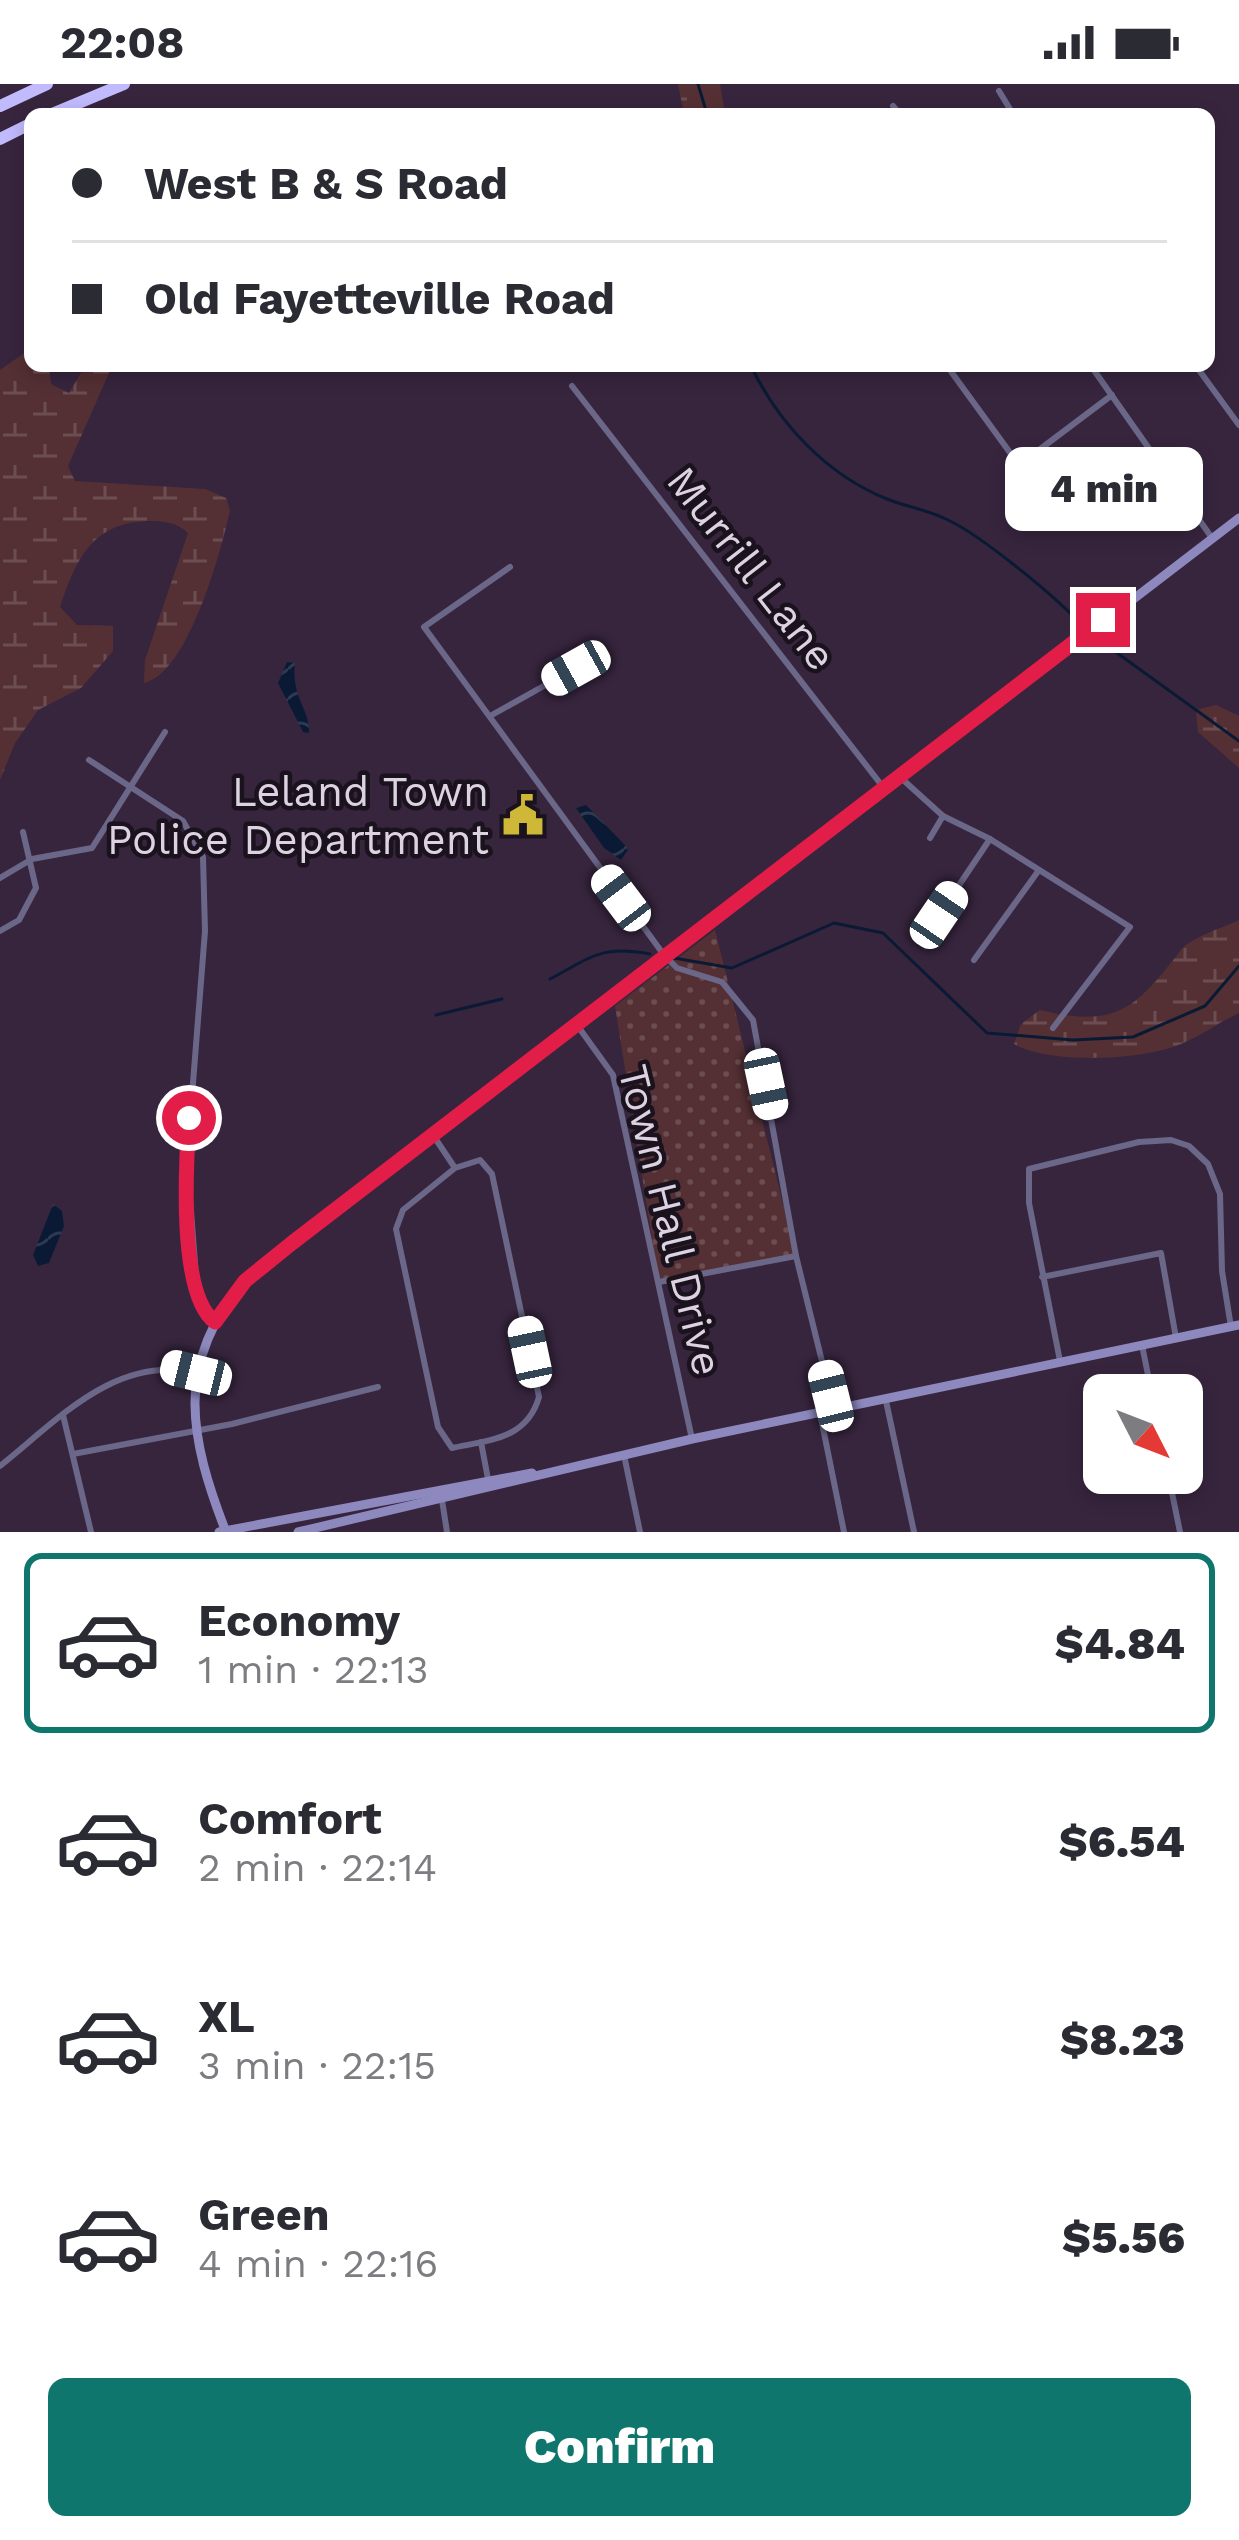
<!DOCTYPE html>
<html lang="en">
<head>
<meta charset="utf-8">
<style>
	:root { --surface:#fff; --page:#f2f2f3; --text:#2b2b33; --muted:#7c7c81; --line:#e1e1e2; --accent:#0f766e }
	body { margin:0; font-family:"Work Sans",sans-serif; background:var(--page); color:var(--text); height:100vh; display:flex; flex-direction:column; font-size:45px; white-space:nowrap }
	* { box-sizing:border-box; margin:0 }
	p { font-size:39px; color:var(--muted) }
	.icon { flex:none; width:66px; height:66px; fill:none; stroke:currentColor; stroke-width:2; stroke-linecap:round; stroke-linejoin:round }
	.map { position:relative; height:1448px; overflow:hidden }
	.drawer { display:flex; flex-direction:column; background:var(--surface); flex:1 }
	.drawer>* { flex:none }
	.top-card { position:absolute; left:24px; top:24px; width:1191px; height:264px; border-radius:18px; box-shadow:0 6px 18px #0003; display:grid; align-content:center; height:264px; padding:0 48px; background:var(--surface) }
	.needle { width:78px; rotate:132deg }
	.buttons { position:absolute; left:1083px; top:1290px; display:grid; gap:24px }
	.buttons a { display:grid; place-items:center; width:120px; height:120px; border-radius:18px; background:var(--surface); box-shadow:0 6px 18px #0003; font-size:60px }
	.end { position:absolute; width:54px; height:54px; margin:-27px; border:15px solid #e11d48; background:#fff; box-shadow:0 0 0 6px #fff }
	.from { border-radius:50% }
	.bubble { position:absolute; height:84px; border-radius:18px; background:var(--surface); box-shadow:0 6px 18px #0003; font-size:39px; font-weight:800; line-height:84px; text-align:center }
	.car { position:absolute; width:36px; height:72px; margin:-36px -18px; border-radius:15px; box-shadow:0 0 9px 3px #0007; background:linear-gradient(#fff 24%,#345 0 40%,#fff 0 76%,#345 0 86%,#fff 0) }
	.top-card b { display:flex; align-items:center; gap:42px; height:114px; font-size:45px }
	.top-card b+b { border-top:3px solid var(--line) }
	.top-card i { width:30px; height:30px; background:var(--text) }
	ul { padding:21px 0 0; list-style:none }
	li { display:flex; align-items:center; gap:36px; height:180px; margin:0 24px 18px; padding:0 24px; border:6px solid transparent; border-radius:18px }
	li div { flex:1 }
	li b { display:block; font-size:45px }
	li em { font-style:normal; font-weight:800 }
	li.on { border-color:var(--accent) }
	li>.icon { width:108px; height:108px; stroke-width:1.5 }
	.cta { display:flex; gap:24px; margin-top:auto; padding:24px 48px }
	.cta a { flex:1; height:138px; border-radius:18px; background:var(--accent); color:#fff; font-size:48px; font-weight:800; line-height:138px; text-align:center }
	.status { display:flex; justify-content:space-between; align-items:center; height:84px; padding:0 60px; background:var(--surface); direction:ltr }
	.status svg { height:33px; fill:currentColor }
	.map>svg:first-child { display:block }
	.green { fill:url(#green-dots) }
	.wetland { fill:url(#wetland-marsh) }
	.water { fill:url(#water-waves) }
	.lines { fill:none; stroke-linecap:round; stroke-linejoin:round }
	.stream { stroke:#0a1a35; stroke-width:3 }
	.street { stroke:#6b6789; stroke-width:6 }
	.secondary { stroke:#8d88be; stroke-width:9 }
	.highway { stroke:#c1bafd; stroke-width:12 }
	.route { stroke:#e11d48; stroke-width:15 }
	.labels { text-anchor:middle; stroke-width:9; stroke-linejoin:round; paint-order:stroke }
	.street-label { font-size:42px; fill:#ddd2e2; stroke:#1a121d }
	.poi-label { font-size:42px; fill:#ddd2e2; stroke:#1a121d; text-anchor:end }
</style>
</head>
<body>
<div class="status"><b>22:08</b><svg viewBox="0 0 49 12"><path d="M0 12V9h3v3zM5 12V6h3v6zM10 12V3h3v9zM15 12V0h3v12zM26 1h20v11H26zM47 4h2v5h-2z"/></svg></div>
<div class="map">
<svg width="1239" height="1448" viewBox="0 0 1239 1448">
	<defs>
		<pattern id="green-dots" width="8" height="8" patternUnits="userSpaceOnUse" patternTransform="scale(3)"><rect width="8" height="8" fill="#543034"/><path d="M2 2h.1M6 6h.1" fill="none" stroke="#6c4d51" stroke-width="1.8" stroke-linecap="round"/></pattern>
		<pattern id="wetland-marsh" width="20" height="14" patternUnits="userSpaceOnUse" patternTransform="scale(3)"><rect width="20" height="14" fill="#543034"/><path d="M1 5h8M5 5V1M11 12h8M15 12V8" fill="none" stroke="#6c4d51"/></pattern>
		<pattern id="water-waves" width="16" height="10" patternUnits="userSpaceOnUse" patternTransform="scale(3)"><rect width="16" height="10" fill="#0a1a35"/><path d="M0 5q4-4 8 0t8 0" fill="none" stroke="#2d3a52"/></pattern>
	</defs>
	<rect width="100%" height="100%" fill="#37253e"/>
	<polygon class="green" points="715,846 796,1172 659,1198 615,922"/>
	<g class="wetland">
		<polygon points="678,0 720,0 725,30 684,30"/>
		<path d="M30,265V282H49L51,300L69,309L85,282H112L68,382L75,397L205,405L226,414L230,426C221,468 188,589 144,599L145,576L188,449C177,439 166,437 152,437C94,437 77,472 60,523L77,541L113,542V567L81,604L38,626L15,659L0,696V286Z"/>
		<polygon points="1216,621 1239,632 1239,684 1198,648 1196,626"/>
		<path d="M1239,836V929C1219,938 1201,952 1181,960C1143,976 1050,981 1014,960L1021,940L1040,926C1117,945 1136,924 1181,866C1191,853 1223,844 1239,836Z"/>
	</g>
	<g class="water">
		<path d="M287,578L295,579C291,615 310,624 309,649L303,648L278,599Z"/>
		<polygon points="586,721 625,761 628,766 621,776 604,764 576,724"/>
		<polygon points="53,1120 62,1127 64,1142 49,1179 38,1182 33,1171"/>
	</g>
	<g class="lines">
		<g class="stream">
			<polyline points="698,0 707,30"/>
			<path d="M751,282C779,340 827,391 887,415C907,423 929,426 948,436C982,452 1052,510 1079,538"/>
			<polyline points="1095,553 1239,657"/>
			<polyline points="674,874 732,884 834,839 883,849 987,949 1073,956 1133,953 1205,922 1239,882"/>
			<path d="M550,895C592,873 600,861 650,870"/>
			<polyline points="436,931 502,915"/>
		</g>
		<g class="street">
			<polyline points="999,7 1013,30"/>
			<polyline points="893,22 900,30"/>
			<polyline points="947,282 1019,381 1112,311"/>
			<polyline points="1091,282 1212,454"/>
			<polyline points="1196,282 1239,341"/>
			<polyline points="572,302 883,703"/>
			<polyline points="510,483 424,543 664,871 677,884 722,898 753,936 796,1172 834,1326"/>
			<polyline points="490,632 576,584"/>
			<polyline points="89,676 183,737 203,773 205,847 187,1075 198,1218 216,1238"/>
			<polyline points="901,694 943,732 990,755 1130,843 1053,944"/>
			<polyline points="930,754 943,732"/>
			<polyline points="0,794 32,775 92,764 165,648"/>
			<polyline points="939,831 990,755"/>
			<polyline points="0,847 19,836 36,804 23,748"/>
			<polyline points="974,876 1039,786"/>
			<polyline points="577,941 613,991 692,1355"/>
			<path d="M433,1051L455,1084L403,1126L396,1145L438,1343L452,1364C490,1356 527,1355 539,1313L492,1090L480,1076L455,1084"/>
			<polyline points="1042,1193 1161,1169 1176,1254"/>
			<polyline points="659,1198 796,1172"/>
			<polyline points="1142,1261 1152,1311"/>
			<polyline points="1060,1277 1029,1119 1029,1085 1139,1058 1171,1056 1189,1062 1208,1080 1220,1110 1222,1187 1231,1243"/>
			<polyline points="886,1317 914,1448"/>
			<polyline points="820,1329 844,1448"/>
			<polyline points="63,1331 91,1448"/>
			<polyline points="481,1358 488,1395"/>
			<polyline points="73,1370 232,1340 378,1303"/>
			<polyline points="624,1371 640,1448"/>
			<path d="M0,1382C58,1336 116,1270 197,1289"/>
			<polyline points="1168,1389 1180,1448"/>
			<polyline points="442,1416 447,1448"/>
		</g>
		<g class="secondary">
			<polyline points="219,1448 532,1389"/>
			<path d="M226,1448C190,1355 173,1279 245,1197L1239,434"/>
			<polyline points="298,1448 692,1355 1239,1241"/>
		</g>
		<g class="highway">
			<polyline points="0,22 47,0"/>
			<polyline points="52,30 124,0"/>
			<polyline points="0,55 30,40"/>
		</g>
	</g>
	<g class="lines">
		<path class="route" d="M189,1034C186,1080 178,1211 215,1238L245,1197L292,1159L1103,536"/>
	</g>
	<defs>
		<g id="civic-bare" transform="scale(3.24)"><path d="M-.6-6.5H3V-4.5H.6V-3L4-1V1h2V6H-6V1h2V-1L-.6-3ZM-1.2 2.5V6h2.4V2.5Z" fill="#cfb837" stroke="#1a121d" stroke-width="2.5" paint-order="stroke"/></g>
	</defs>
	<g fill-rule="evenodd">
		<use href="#civic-bare" x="523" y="731"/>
	</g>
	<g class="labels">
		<g class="street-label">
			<text transform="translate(752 484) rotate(52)" y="15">Murrill Lane</text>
			<text transform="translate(671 1136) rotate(76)" y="15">Town Hall Drive</text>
		</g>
		<g class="poi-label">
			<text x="489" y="722">Leland Town<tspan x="489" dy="48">Police Department</tspan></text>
		</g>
	</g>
</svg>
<div class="buttons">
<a><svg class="needle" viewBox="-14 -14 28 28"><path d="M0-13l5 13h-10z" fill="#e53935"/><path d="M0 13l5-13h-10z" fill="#7c7c81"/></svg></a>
</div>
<i class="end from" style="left:189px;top:1034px"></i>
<i class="end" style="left:1103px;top:536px"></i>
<div class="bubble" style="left:1005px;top:363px;width:198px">4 min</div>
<i class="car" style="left:576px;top:584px;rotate:241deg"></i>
<i class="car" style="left:621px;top:814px;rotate:323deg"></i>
<i class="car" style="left:939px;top:831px;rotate:34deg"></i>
<i class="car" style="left:766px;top:1000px;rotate:168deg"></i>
<i class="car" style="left:530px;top:1268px;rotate:348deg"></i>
<i class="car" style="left:196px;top:1289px;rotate:284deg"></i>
<i class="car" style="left:831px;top:1312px;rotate:346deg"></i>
<div class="top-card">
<b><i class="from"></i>West B &amp; S Road</b>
<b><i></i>Old Fayetteville Road</b>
</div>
</div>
<section class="drawer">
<ul>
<li class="on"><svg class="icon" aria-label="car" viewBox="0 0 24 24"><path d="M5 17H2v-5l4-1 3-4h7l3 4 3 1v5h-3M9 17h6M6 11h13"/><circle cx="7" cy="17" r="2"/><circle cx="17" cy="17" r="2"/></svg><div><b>Economy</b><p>1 min · 22:13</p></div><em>$4.84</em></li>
<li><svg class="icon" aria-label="car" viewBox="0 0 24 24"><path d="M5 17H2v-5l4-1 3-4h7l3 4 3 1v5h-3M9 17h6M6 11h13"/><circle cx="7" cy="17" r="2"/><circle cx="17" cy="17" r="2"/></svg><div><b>Comfort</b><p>2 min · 22:14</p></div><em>$6.54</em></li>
<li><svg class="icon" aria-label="car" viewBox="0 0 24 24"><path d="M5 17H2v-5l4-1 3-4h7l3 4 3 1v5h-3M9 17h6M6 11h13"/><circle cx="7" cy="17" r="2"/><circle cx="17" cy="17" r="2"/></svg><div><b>XL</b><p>3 min · 22:15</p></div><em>$8.23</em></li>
<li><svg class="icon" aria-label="car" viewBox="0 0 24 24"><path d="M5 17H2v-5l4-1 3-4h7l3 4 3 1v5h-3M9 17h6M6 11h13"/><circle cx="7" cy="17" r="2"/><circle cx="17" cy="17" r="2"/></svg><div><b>Green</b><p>4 min · 22:16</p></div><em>$5.56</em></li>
</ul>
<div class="cta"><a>Confirm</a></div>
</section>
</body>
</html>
